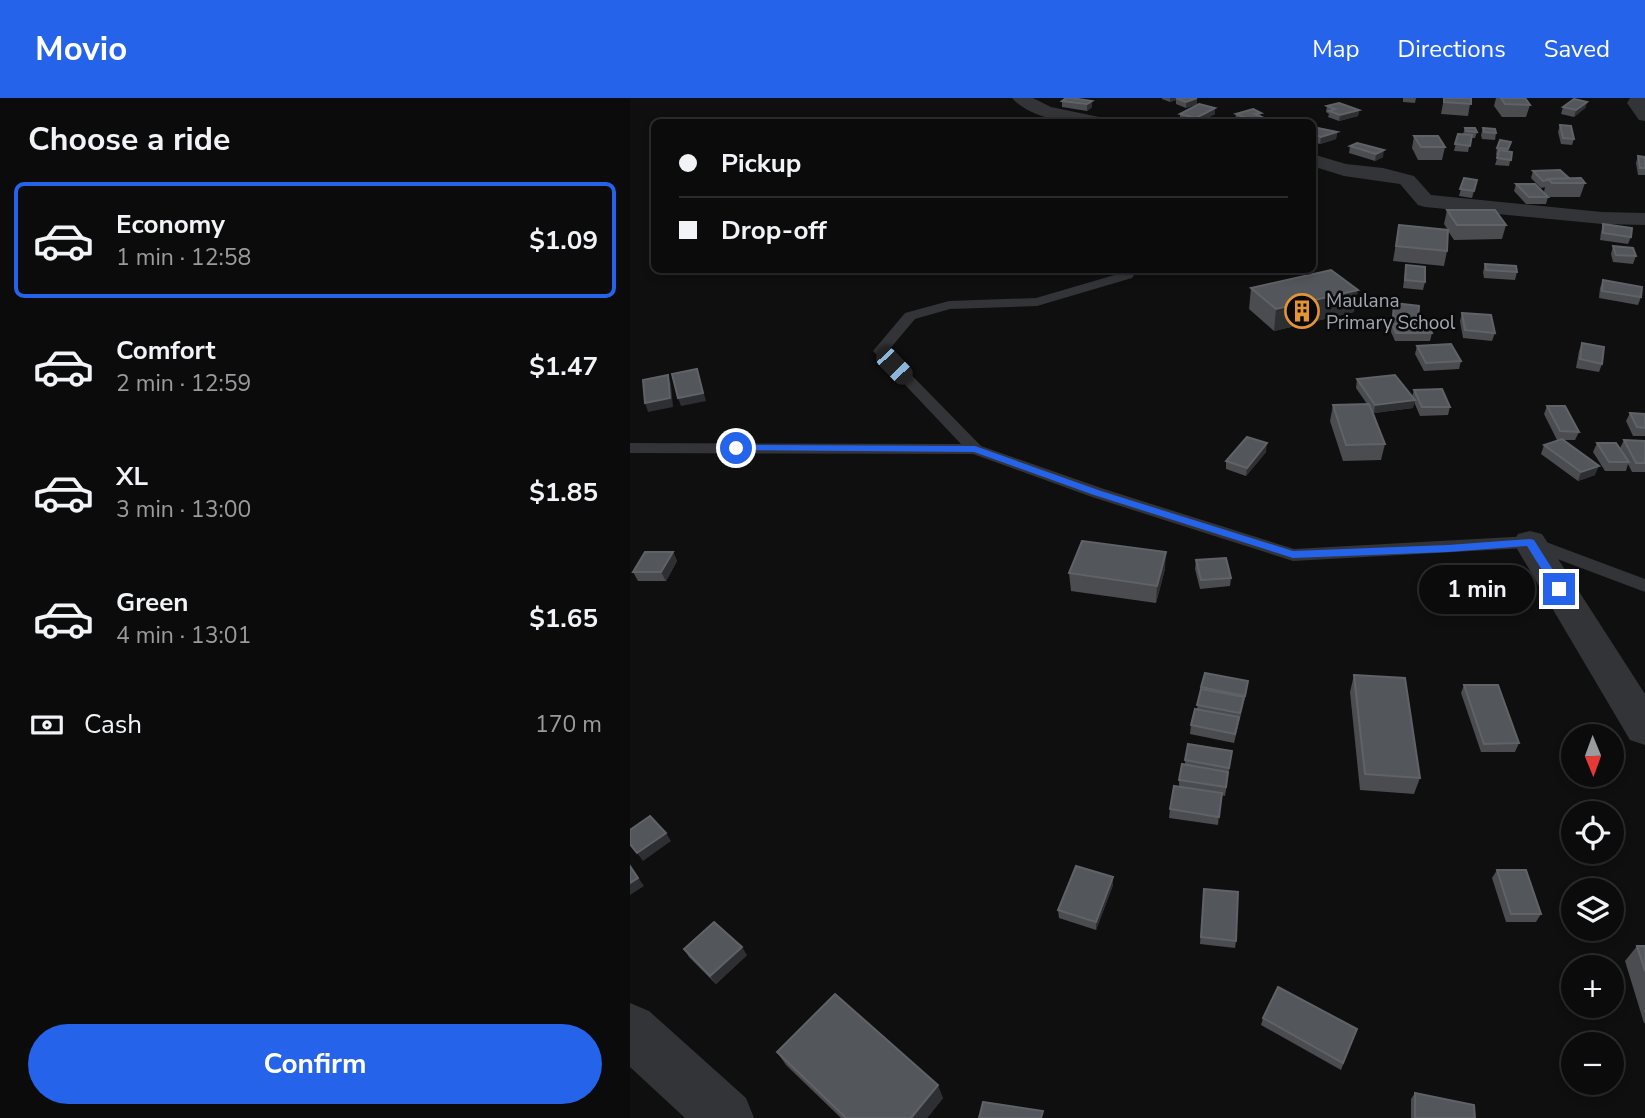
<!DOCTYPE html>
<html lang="en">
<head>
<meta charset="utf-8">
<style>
	:root { --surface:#0b0b0c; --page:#19191a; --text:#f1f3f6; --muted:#9a9b9d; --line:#2b2b2d; --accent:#2563eb }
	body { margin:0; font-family:"Nunito Sans",sans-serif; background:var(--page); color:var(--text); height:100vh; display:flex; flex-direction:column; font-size:26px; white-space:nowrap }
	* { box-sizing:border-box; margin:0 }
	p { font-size:23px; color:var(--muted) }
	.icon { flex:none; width:38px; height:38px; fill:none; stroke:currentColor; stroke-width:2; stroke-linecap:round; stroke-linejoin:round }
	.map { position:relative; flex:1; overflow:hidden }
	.drawer { display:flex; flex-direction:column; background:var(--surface); width:630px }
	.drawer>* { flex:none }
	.hud { position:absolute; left:21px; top:21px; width:665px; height:154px; border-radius:10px; box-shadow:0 4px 10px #0003,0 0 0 2px var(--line); display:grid; align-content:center; height:154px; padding:0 28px; background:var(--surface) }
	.needle { width:46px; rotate:179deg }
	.controls { position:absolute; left:931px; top:626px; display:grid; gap:14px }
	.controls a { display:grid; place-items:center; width:63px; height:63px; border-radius:50%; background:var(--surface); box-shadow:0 4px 10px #0003,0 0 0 2px var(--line); font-size:35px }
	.end { position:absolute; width:32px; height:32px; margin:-16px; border:9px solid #2563eb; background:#fff; box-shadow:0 0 0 4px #fff }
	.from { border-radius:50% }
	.bubble { position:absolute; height:49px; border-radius:24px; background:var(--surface); box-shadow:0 4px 10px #0003,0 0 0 2px var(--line); font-size:23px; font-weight:700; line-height:49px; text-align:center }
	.car { position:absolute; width:21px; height:42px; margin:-21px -10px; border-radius:9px; box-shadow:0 0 5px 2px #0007; background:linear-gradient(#222 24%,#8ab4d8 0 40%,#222 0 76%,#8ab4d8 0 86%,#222 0) }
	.hud b { display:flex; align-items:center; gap:24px; height:66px; font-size:26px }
	.hud b+b { border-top:2px solid var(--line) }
	.hud i { width:18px; height:18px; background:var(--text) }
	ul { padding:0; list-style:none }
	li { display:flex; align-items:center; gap:21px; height:116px; margin:0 14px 10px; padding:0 14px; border:4px solid transparent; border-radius:10px }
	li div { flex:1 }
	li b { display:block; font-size:26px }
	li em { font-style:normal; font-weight:700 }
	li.selected { border-color:var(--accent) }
	li>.icon { width:63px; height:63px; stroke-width:1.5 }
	h2 { padding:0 28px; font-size:32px; line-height:84px }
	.pay { display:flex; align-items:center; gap:18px; height:77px; padding:0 28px; font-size:26px }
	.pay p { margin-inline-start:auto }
	.primary-button { display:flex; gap:14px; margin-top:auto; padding:14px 28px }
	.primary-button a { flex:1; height:80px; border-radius:42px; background:var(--accent); color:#fff; font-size:28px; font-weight:700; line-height:80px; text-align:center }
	header { display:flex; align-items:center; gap:42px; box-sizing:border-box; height:98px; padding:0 35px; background:var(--accent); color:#fff }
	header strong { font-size:33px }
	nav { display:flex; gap:38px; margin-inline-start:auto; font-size:24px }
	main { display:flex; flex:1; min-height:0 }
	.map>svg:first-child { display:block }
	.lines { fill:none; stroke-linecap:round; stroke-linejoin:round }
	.lane { fill:#323437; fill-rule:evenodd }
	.street { fill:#323437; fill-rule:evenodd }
	.wall { fill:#4a4c4f }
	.shaded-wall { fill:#2e2f32 }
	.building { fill:#53565a; stroke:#5f6267; stroke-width:2 }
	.route { fill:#2563eb }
	.labels { text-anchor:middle; stroke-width:5; stroke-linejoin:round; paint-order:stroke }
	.far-poi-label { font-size:19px; fill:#a1a7b0; stroke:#0a0a0b; text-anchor:start }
</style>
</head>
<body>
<header>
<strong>Movio</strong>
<nav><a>Map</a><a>Directions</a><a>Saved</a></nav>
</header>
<main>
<section class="drawer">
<h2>Choose a ride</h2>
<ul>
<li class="selected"><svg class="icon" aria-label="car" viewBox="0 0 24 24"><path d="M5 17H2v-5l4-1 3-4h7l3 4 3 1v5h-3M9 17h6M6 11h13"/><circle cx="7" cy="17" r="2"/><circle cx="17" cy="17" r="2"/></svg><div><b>Economy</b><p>1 min · 12:58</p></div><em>$1.09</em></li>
<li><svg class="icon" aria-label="car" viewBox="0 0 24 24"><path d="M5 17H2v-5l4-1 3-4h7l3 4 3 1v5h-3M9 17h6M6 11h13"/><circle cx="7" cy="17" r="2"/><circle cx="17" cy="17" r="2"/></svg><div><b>Comfort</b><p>2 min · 12:59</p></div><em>$1.47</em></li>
<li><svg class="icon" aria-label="car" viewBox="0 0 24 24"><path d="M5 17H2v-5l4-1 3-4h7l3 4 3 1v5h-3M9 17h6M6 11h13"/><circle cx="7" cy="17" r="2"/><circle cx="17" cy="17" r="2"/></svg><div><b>XL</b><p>3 min · 13:00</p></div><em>$1.85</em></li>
<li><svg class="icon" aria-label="car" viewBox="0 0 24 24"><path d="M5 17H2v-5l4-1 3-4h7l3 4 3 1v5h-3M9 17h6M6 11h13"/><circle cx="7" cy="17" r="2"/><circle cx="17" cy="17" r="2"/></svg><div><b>Green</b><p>4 min · 13:01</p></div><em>$1.65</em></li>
</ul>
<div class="pay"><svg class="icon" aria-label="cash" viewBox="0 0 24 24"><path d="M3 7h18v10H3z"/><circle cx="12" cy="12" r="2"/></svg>Cash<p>170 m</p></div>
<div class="primary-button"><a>Confirm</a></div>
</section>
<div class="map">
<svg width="1015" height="1020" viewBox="0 0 1015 1020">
	<rect width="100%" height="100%" fill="#0f0f10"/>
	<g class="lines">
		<polygon class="lane" points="498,173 504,177 502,180 407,208 320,211 285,221 258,253 351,348 474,391 664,451 900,438 1015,481 1015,494 898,450 663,463 462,399 343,356 0,355 0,345 331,346 243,253 275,215 319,203 406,200"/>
		<g class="street">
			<path d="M382,0H403L421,9L474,20L477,24C449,27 402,23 382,0Z"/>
			<polygon points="1000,0 1015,0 1015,23 1009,22 997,5"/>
			<polygon points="682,56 716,66 753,70 784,78 801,97 972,114 1015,115 1015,127 972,126 795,109 788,107 770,86 714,78 682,68"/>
			<polygon points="900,433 912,436 1015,596 1015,647 1000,642 883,444 888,436"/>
			<polygon points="0,905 19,913 116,1000 124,1020 55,1020 0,969"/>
		</g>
	</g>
	<g class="wall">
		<polygon points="532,0 567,0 567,6 556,10 546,6 546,2 540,4 532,1"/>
		<polygon points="773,0 786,0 785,5 773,4"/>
		<polygon points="814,0 841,0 838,18 811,16"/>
		<polygon points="866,0 895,0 900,7 896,19 872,19 864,8"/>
		<polygon points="432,3 462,3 462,9 457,13 432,9"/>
		<polygon points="957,4 955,10 944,19 931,16 933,9"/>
		<polygon points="697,8 729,12 728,18 709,23 698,19 699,16 696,14"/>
		<polygon points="585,10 585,16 569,24 560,24 550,22 550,16"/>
		<polygon points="606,16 631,18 634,20 634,24 610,24 605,23"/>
		<polygon points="930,27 944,41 942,47 931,46 928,34"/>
		<polygon points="682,29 707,34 706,41 690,46 682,43"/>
		<polygon points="835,30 847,34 845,40 841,40 838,54 824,53 828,36 833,36"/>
		<polygon points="853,30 866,35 865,42 852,41 851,37"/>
		<polygon points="784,38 815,49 812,62 788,62 782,50"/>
		<polygon points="881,44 878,53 882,54 879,68 865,67 868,57 866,57 867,50"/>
		<polygon points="727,45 753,59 745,63 719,55 720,48"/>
		<polygon points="1008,58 1015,59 1015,77 1008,77 1006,65"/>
		<polygon points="903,73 939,80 955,85 950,99 918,99 916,106 896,106 884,93 886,86 914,94 915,89 911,90 901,80"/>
		<polygon points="834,80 847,82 842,100 829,98"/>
		<polygon points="817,112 876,127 872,141 824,142 818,133 817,153 814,168 763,163 769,127 818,132 814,126"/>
		<polygon points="973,126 1001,139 998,146 970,142 971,134"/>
		<polygon points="983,148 1006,158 1003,166 983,164 981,156"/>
		<polygon points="855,166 887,174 885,182 854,180 853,174"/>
		<polygon points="776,167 795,184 793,192 773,190"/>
		<polygon points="973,182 1011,199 1008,207 969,200 970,190"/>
		<polygon points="621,190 724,214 644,233 619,211"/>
		<polygon points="764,205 788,222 788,226 802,235 800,243 765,243 761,234"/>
		<polygon points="832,215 865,235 862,243 833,240 830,223"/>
		<polygon points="952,245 972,266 969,274 946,270 949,253"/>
		<polygon points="787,248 831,263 829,271 794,273 785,256"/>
		<polygon points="727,281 782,299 784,292 820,309 818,317 790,318 784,304 783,310 744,315 755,346 751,362 713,363 700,323 703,307 737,306 726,290"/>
		<polygon points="917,308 949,334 945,342 932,342 965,377 948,383 911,356 914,347 930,342 927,342 914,316"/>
		<polygon points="1000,315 1015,316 1015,338 1003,338 996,323"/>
		<polygon points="994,342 1015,343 1015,374 1002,374 998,366 996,373 975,373 963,354 967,345 990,350"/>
		<polygon points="636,354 616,378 596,371 596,363"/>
		<polygon points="43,454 47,463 36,483 8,483 3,474"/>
		<polygon points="566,462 601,480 600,488 570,491 565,471"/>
		<polygon points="535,471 526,505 441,493 439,475"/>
		<polygon points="724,577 790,680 784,696 730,692 720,594"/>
		<polygon points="834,587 889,645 885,654 851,654 831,595"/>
		<polygon points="571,589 617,592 604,645 560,636 561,627 567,611"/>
		<polygon points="602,653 595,698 591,697 588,727 539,720 540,711 549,689 549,682 555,667 555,662"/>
		<polygon points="867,772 911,816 906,824 876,824 862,780"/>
		<polygon points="483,779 483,787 466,832 429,820 428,812"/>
		<polygon points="574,791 606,843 605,850 570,846"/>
		<polygon points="1007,848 1015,848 1015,925 1014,925 995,863"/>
		<polygon points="54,851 117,857 86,886 59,859"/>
		<polygon points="633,920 727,931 711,972 631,927"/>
		<polygon points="147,954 313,1000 297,1020 211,1020 156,967"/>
		<polygon points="785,995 845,1020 781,1020 781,1001"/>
	</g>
	<g class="shaded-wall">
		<polygon points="540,0 546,0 546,2 540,4"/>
		<polygon points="567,0 567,6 556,10 556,4"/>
		<polygon points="462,3 462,9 457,13 457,6"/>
		<polygon points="957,4 955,10 944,19 946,12"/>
		<polygon points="585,10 585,16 569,24 566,24 566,20"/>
		<polygon points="729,12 728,18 709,23 710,17"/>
		<polygon points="631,15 631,21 634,20 634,24 623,24 625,16"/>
		<polygon points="707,34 706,41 690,46 691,39"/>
		<polygon points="754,52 753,59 745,63 746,56"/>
		<polygon points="728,192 724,214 644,233 646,211"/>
		<polygon points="67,271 76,303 51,308 48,300"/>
		<polygon points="38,277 41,286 43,309 18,314 15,305"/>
		<polygon points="785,302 783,310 744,315 745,307"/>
		<polygon points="637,345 636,354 616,378 617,370"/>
		<polygon points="969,368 965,377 948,383 951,374"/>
		<polygon points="43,454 47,463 36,483 31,474"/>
		<polygon points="536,454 535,471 526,505 527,488"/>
		<polygon points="36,735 41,743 13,763 7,755"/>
		<polygon points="0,768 14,788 0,797"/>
		<polygon points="483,779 483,787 466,832 466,824"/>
		<polygon points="112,849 117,857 86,886 80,878"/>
		<polygon points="308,987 313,1000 297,1020 281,1020"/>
	</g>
	<g class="building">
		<polygon points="436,0 441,0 462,3 457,6 432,3"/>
		<polygon points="546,0 567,0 556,4"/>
		<polygon points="814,0 841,0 841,6 814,4"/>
		<polygon points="871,0 895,0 900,7 875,6"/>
		<polygon points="944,1 957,4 946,12 933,9"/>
		<polygon points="709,5 729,12 710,17 699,13 705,11 697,8"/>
		<polygon points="569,6 585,10 566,20 550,16"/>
		<polygon points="623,11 631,15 625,16 634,20 623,23 606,16"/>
		<polygon points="930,27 941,28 944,41 933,40"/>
		<polygon points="682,29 683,29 707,34 691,39 682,36"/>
		<polygon points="835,30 845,30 847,34 836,33"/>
		<polygon points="853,30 865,31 866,35 854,34"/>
		<polygon points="828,36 842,37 840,48 825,46"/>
		<polygon points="784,38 808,38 815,49 791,49"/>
		<polygon points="870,42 881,44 878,51 867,50"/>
		<polygon points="727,45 754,52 746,56 720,48"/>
		<polygon points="869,52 882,54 881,62 867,60"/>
		<polygon points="1008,58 1015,59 1015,70 1010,70"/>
		<polygon points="930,72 939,80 918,81 917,82 913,83 903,73"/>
		<polygon points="834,80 847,82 844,93 830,91"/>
		<polygon points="951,80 955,85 922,85 918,81"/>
		<polygon points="886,86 905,86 918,99 899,99"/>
		<polygon points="817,112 865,112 876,127 827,127"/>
		<polygon points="973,126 1002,130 1001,139 973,135"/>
		<polygon points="769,127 818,132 817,153 766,148"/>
		<polygon points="983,148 1003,150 1006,158 986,157"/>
		<polygon points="855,166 886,168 887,174 856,172"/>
		<polygon points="776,167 795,169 795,184 775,182"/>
		<polygon points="701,172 728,192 646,211 621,190"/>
		<polygon points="973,182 1012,189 1011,199 972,193"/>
		<polygon points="764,205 789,208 788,222 763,219"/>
		<polygon points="832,215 861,217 865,235 835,232"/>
		<polygon points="798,225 802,235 766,235 762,226"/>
		<polygon points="952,245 974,249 972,266 950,261"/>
		<polygon points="821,246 831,263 796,265 787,248"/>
		<polygon points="67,271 73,295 48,300 42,276"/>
		<polygon points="38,277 40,300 15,305 13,282"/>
		<polygon points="765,277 785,302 745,307 727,281"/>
		<polygon points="812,291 820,309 792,309 784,292"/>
		<polygon points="739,306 755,346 716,347 703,307"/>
		<polygon points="917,308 935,308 949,334 930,333"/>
		<polygon points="1000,315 1015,316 1015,330 1007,329"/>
		<polygon points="617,339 637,345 617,370 596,363"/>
		<polygon points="932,341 969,368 951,374 914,347"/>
		<polygon points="994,342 1015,343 1015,365 1006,365"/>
		<polygon points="967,345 986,345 999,364 979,364"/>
		<polygon points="452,443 536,454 527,488 439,475"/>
		<polygon points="15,454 43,454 31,474 3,474"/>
		<polygon points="596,460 601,480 571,482 566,462"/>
		<polygon points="575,575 618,583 615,598 571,589"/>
		<polygon points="724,577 775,580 790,680 735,676"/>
		<polygon points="834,587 868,587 889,645 854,646"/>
		<polygon points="571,591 614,599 610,615 567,607"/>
		<polygon points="565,611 609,619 605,636 561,627"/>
		<polygon points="558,646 602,653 599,670 555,662"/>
		<polygon points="552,666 598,674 596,689 549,682"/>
		<polygon points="544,688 592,695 589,719 540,711"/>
		<polygon points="20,718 36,735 7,755 0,746 0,732"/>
		<polygon points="0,768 8,780 0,785"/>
		<polygon points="446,768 483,779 466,824 428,812"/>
		<polygon points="867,772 896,772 911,816 881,816"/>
		<polygon points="574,791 608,794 606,843 571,839"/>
		<polygon points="84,824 112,849 80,878 54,851"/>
		<polygon points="1007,848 1015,848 1015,873"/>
		<polygon points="648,889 727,931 713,965 633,920"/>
		<polygon points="205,896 308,987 281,1020 216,1020 147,954"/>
		<polygon points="785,995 844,1007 845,1020 785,1020"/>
		<polygon points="353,1004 413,1013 411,1020 349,1020"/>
	</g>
	<polygon class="route" points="106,347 345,348 471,393 663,453 818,447 900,441 904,442 935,491 929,494 925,493 897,448 818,454 663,460 464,397 344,354 103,352 103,348"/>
	<defs>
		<g id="building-ring" transform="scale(1.75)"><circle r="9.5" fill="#0a0a0b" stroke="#e39434" stroke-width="1.5"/><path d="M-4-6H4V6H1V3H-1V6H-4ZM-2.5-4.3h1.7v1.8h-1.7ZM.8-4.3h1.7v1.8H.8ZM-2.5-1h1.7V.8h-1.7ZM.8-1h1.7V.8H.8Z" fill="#e39434"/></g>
	</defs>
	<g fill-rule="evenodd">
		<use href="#building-ring" x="672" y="213"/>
	</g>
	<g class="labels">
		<g class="far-poi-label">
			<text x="696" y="209">Maulana<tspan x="696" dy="22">Primary School</tspan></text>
		</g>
	</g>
</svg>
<div class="controls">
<a><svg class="needle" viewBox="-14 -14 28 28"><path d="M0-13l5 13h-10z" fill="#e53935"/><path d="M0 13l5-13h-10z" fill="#9a9b9d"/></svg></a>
<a><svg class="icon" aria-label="locate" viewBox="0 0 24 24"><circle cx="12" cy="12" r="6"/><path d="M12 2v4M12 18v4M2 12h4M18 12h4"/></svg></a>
<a><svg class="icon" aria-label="layers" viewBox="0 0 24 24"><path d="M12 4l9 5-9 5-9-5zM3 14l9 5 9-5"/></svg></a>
<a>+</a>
<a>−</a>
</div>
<i class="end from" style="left:106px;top:350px"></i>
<i class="end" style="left:929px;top:491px"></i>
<div class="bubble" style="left:789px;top:467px;width:116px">1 min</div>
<i class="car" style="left:264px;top:268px;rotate:136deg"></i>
<div class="hud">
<b><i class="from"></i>Pickup</b>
<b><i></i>Drop-off</b>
</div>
</div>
</main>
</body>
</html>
